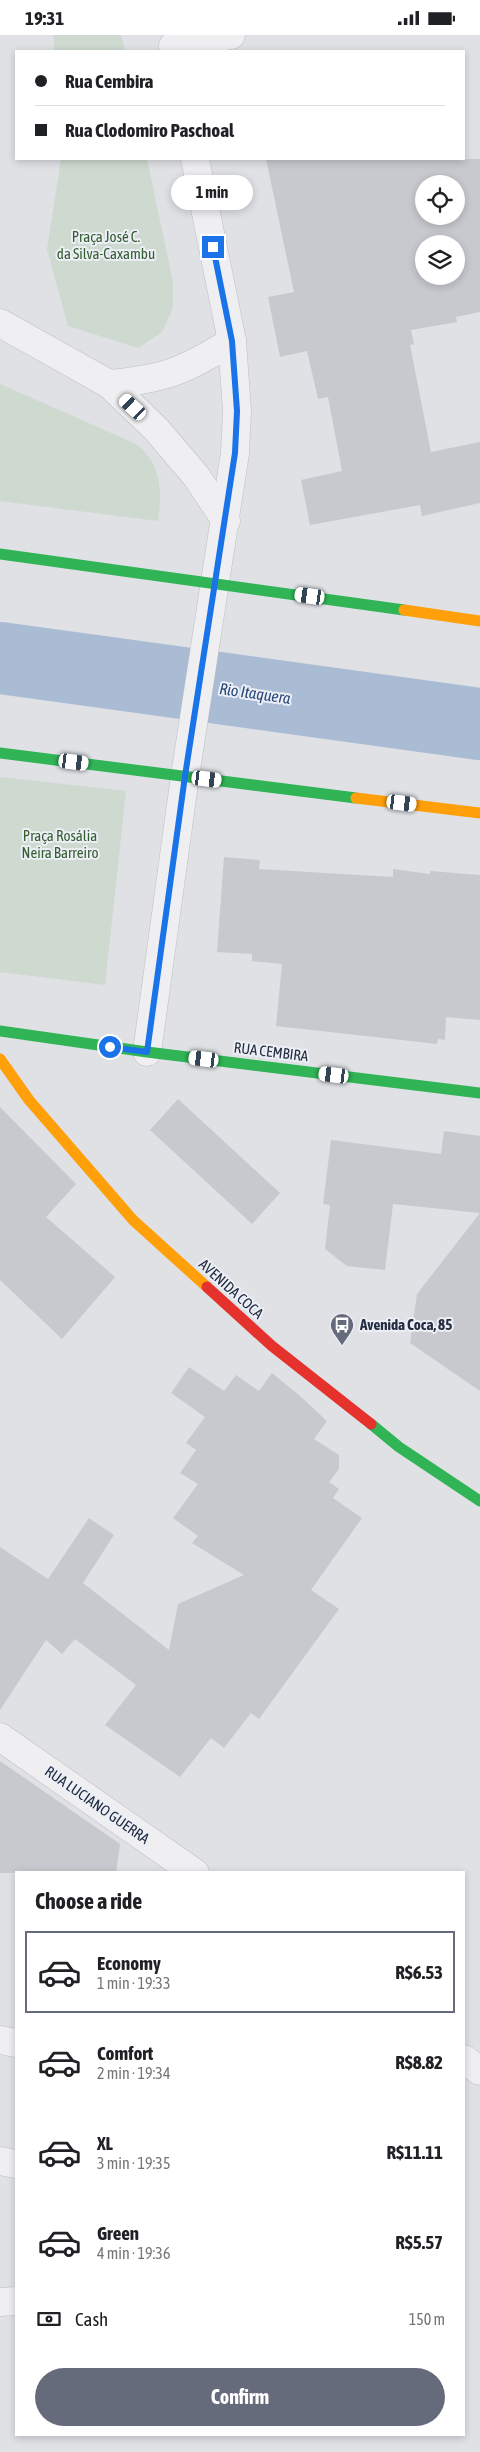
<!DOCTYPE html>
<html lang="en">
<head>
<meta charset="utf-8">
<style>
	:root { --surface:#fff; --page:#f2f2f2; --text:#202124; --muted:#757577; --line:#e0e0e0; --accent:#656b7a }
	body { margin:0; font-family:"Asap Condensed",sans-serif; background:var(--page); color:var(--text); height:100vh; display:flex; flex-direction:column; font-size:19px; white-space:nowrap }
	* { box-sizing:border-box; margin:0 }
	p { font-size:16px; color:var(--muted) }
	.icon { flex:none; width:28px; height:28px; fill:none; stroke:currentColor; stroke-width:2; stroke-linecap:round; stroke-linejoin:round }
	.map { position:relative; flex:1; overflow:hidden }
	.side { position:absolute; left:15px; top:1836px; width:450px; height:565px; display:flex; flex-direction:column; background:var(--surface); border-radius:0px; box-shadow:0 2px 8px #0003 }
	.side>* { flex:none }
	.banner { position:absolute; left:15px; top:15px; width:450px; height:110px; border-radius:0px; box-shadow:0 2px 8px #0003; display:grid; align-content:center; height:110px; padding:0 20px; background:var(--surface) }
	.buttons { position:absolute; left:415px; top:140px; display:grid; gap:10px }
	.buttons a { display:grid; place-items:center; width:50px; height:50px; border-radius:50%; background:var(--surface); box-shadow:0 2px 8px #0003; font-size:25px }
	.end { position:absolute; width:22px; height:22px; margin:-11px; border:6px solid #1a73e8; background:#fff; box-shadow:0 0 0 2px #fff }
	.from { border-radius:50% }
	.bubble { position:absolute; height:35px; border-radius:18px; background:var(--surface); box-shadow:0 2px 8px #0003; font-size:16px; font-weight:700; line-height:35px; text-align:center }
	.car { position:absolute; width:15px; height:30px; margin:-15px -8px; border-radius:6px; box-shadow:0 0 4px 1px #0007; background:linear-gradient(#fff 24%,#345 0 40%,#fff 0 76%,#345 0 86%,#fff 0) }
	.banner b { display:flex; align-items:center; gap:18px; height:48px; font-size:19px }
	.banner b+b { border-top:1px solid var(--line) }
	.banner i { width:12px; height:12px; background:var(--text) }
	ul { padding:0; list-style:none }
	li { display:flex; align-items:center; gap:15px; height:82px; margin:0 10px 8px; padding:0 10px; border:2px solid transparent; border-radius:0px }
	li div { flex:1 }
	li b { display:block; font-size:19px }
	li em { font-style:normal; font-weight:700 }
	li.on { border-color:var(--accent) }
	li>.icon { width:45px; height:45px; stroke-width:1.5 }
	h2 { padding:0 20px; font-size:22px; line-height:60px }
	.pay { display:flex; align-items:center; gap:12px; height:55px; padding:0 20px; font-size:19px }
	.pay p { margin-inline-start:auto }
	.cta { display:flex; gap:10px; margin-top:auto; padding:10px 20px }
	.cta a { flex:1; height:58px; border-radius:30px; background:var(--accent); color:#fff; font-size:20px; font-weight:700; line-height:58px; text-align:center }
	.status { display:flex; justify-content:space-between; align-items:center; height:35px; padding:0 25px; background:var(--surface); direction:ltr }
	.status svg { height:14px; fill:currentColor }
	.map>svg:first-child { display:block }
	.green { fill:#ced9cf }
	.lines { fill:none; stroke-linecap:round; stroke-linejoin:round }
	.river { stroke:#aabbd4; stroke-width:72 }
	.building { fill:#c7c9ce; fill-rule:evenodd }
	.street-casing { stroke:#bdbfc3; stroke-width:29 }
	.street { stroke:#efeff2; stroke-width:28 }
	.fast { stroke:#30b455; stroke-width:11 }
	.slow { stroke:#ff9f0a; stroke-width:11 }
	.jam { stroke:#e5322d; stroke-width:11 }
	.route { stroke:#1a73e8; stroke-width:6 }
	.labels { text-anchor:middle; stroke-width:4; stroke-linejoin:round; paint-order:stroke }
	.park-label { font-size:15px; fill:#355e30; stroke:#eceff6 }
	.street-label { font-size:15px; fill:#242c40; stroke:#eceff6 }
	.poi-label { font-size:15px; font-weight:bold; fill:#242c40; stroke:#eceff6; text-anchor:start }
	.water-label { font-size:16px; font-style:italic; fill:#2a4779; stroke:#eceff6 }
</style>
</head>
<body>
<div class="status"><b>19:31</b><svg viewBox="0 0 49 12"><path d="M0 12V9h3v3zM5 12V6h3v6zM10 12V3h3v9zM15 12V0h3v12zM26 1h20v11H26zM47 4h2v5h-2z"/></svg></div>
<div class="map">
<svg width="480" height="2417" viewBox="0 0 480 2417">
	<rect width="100%" height="100%" fill="#dfe1e5"/>
	<g class="green">
		<polygon points="53,0 121,0 125,16 55,16"/>
		<polygon points="61,124 147,124 173,247 173,273 162,297 138,313 68,291 47,214"/>
		<path d="M0,349L136,409C162,429 162,457 158,486L0,466Z"/>
		<polygon points="0,742 126,756 105,950 0,937"/>
	</g>
	<g class="lines">
		<polyline class="river" points="0,623 480,689"/>
	</g>
	<g class="building">
		<path d="M266,124H480V277L456,282L457,287L411,295L414,309L410,310L431,417L480,407V468L422,481L420,470L310,490L301,445L342,436L328,362L318,364L307,316L280,322L268,262L294,257ZM424,149H456V181H424ZM424,209H456V241H424Z"/>
		<polygon points="224,822 260,825 259,834 393,842 393,834 430,839 430,836 480,840 480,985 446,982 445,1005 438,1004 437,1009 276,991 282,929 252,926 252,919 217,917"/>
		<polygon points="178,1064 280,1158 252,1189 150,1095"/>
		<polygon points="0,1072 76,1149 46,1182 115,1242 62,1304 0,1245"/>
		<polygon points="444,1096 480,1101 480,1356 410,1308 417,1259 480,1178 393,1169 385,1235 347,1231 325,1214 330,1170 323,1169 331,1105 441,1119"/>
		<polygon points="189,1332 224,1356 236,1340 259,1356 272,1338 300,1361 327,1386 314,1404 339,1420 339,1434 329,1447 339,1454 333,1463 362,1483 311,1555 339,1574 259,1684 251,1678 224,1713 211,1703 180,1742 105,1690 136,1650 75,1604 62,1619 46,1605 0,1675 0,1512 48,1544 89,1483 114,1500 83,1548 169,1615 178,1569 244,1540 192,1508 198,1501 173,1483 198,1449 180,1438 196,1415 186,1408 205,1382 171,1358"/>
		<polygon points="0,1726 120,1809 116,1838 0,1838"/>
	</g>
	<g class="lines">
		<g class="street-casing">
			<g id="street">
				<polyline points="173,11 231,0"/>
				<polyline points="0,288 109,349 156,394 196,441 226,486"/>
				<path d="M109,349C164,344 185,336 232,306"/>
				<polyline points="147,1017 185,741 235,418 237,376 232,306 195,124"/>
				<polyline points="0,1702 195,1838"/>
				<polyline points="0,2005 16,2008"/>
				<polyline points="464,2024 480,2036"/>
				<polyline points="0,2126 16,2129"/>
				<polyline points="0,2267 16,2266"/>
			</g>
		</g>
		<use href="#street" class="street"/>
		<g class="fast">
			<polyline points="0,519 404,575"/>
			<polyline points="0,718 356,763"/>
			<polyline points="0,996 147,1017 480,1058"/>
			<polyline points="371,1389 399,1412 480,1466"/>
		</g>
		<g class="slow">
			<polyline points="404,575 480,586"/>
			<polyline points="356,763 480,778"/>
			<polyline points="0,1024 29,1065 133,1185 207,1252"/>
		</g>
		<polyline class="jam" points="207,1252 272,1311 371,1389"/>
	</g>
	<g class="lines">
		<polyline class="route" points="110,1012 147,1017 185,741 235,418 237,376 232,306 213,212"/>
	</g>
	<defs>
		<g id="bus-pin" transform="scale(1.25)"><path d="M0 17L-7.5 6A9.5 9.5 0 1 1 7.5 6Z" fill="#656b7a" stroke="#eceff6"/><path d="M-5-6H5V4H4V6H2V4H-2V6H-4V4H-5ZM-3.5-4V0h7V-4ZM-3.5 1.2v1.5H-2V1.2ZM2 1.2v1.5H3.5V1.2Z" fill="#fff"/></g>
	</defs>
	<g fill-rule="evenodd">
		<use href="#bus-pin" x="342" y="1290"/>
	</g>
	<g class="labels">
		<g class="park-label">
			<text x="106" y="207">Praça José C.<tspan x="106" dy="17">da Silva-Caxambu</tspan></text>
			<text x="60" y="806">Praça Rosália<tspan x="60" dy="17">Neira Barreiro</tspan></text>
		</g>
		<g class="street-label">
			<text transform="translate(271 1017) rotate(7)" y="5">RUA CEMBIRA</text>
			<text transform="translate(231 1254) rotate(42)" y="5">AVENIDA COCA</text>
			<text transform="translate(97 1770) rotate(35)" y="5">RUA LUCIANO GUERRA</text>
		</g>
		<g class="poi-label">
			<text x="360" y="1295">Avenida Coca, 85</text>
		</g>
		<g class="water-label">
			<text transform="translate(255 658) rotate(8)" y="6">Rio Itaquera</text>
		</g>
	</g>
</svg>
<div class="buttons">
<a><svg class="icon" aria-label="locate" viewBox="0 0 24 24"><circle cx="12" cy="12" r="6"/><path d="M12 2v4M12 18v4M2 12h4M18 12h4"/></svg></a>
<a><svg class="icon" aria-label="layers" viewBox="0 0 24 24"><path d="M12 4l9 5-9 5-9-5zM3 14l9 5 9-5"/></svg></a>
</div>
<i class="end from" style="left:110px;top:1012px"></i>
<i class="end" style="left:213px;top:212px"></i>
<div class="bubble" style="left:171px;top:140px;width:82px">1 min</div>
<i class="car" style="left:133px;top:372px;rotate:313deg"></i>
<i class="car" style="left:310px;top:561px;rotate:278deg"></i>
<i class="car" style="left:74px;top:727px;rotate:97deg"></i>
<i class="car" style="left:207px;top:744px;rotate:97deg"></i>
<i class="car" style="left:402px;top:768px;rotate:97deg"></i>
<i class="car" style="left:204px;top:1024px;rotate:277deg"></i>
<i class="car" style="left:334px;top:1040px;rotate:277deg"></i>
<div class="banner">
<b><i class="from"></i>Rua Cembira</b>
<b><i></i>Rua Clodomiro Paschoal</b>
</div>
<section class="side">
<h2>Choose a ride</h2>
<ul>
<li class="on"><svg class="icon" aria-label="car" viewBox="0 0 24 24"><path d="M5 17H2v-5l4-1 3-4h7l3 4 3 1v5h-3M9 17h6M6 11h13"/><circle cx="7" cy="17" r="2"/><circle cx="17" cy="17" r="2"/></svg><div><b>Economy</b><p>1 min · 19:33</p></div><em>R$6.53</em></li>
<li><svg class="icon" aria-label="car" viewBox="0 0 24 24"><path d="M5 17H2v-5l4-1 3-4h7l3 4 3 1v5h-3M9 17h6M6 11h13"/><circle cx="7" cy="17" r="2"/><circle cx="17" cy="17" r="2"/></svg><div><b>Comfort</b><p>2 min · 19:34</p></div><em>R$8.82</em></li>
<li><svg class="icon" aria-label="car" viewBox="0 0 24 24"><path d="M5 17H2v-5l4-1 3-4h7l3 4 3 1v5h-3M9 17h6M6 11h13"/><circle cx="7" cy="17" r="2"/><circle cx="17" cy="17" r="2"/></svg><div><b>XL</b><p>3 min · 19:35</p></div><em>R$11.11</em></li>
<li><svg class="icon" aria-label="car" viewBox="0 0 24 24"><path d="M5 17H2v-5l4-1 3-4h7l3 4 3 1v5h-3M9 17h6M6 11h13"/><circle cx="7" cy="17" r="2"/><circle cx="17" cy="17" r="2"/></svg><div><b>Green</b><p>4 min · 19:36</p></div><em>R$5.57</em></li>
</ul>
<div class="pay"><svg class="icon" aria-label="cash" viewBox="0 0 24 24"><path d="M3 7h18v10H3z"/><circle cx="12" cy="12" r="2"/></svg>Cash<p>150 m</p></div>
<div class="cta"><a>Confirm</a></div>
</section>
</div>
</body>
</html>
